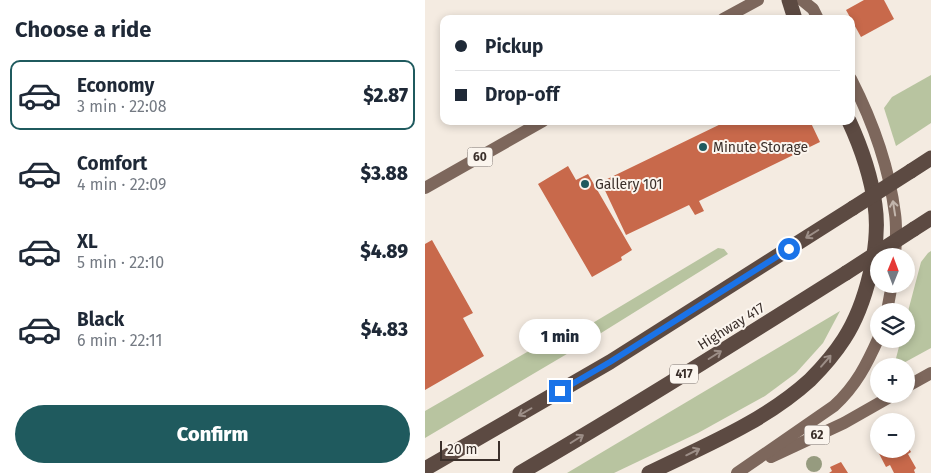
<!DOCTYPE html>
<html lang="en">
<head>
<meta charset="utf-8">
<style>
	:root { --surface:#fff; --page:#f2f2f3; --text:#1f2937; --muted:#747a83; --line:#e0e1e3; --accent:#1f5a5e }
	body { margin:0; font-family:"Fira Sans",sans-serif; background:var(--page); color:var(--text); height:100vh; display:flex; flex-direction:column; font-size:19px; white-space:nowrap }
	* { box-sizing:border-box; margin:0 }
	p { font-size:16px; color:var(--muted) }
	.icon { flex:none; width:28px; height:28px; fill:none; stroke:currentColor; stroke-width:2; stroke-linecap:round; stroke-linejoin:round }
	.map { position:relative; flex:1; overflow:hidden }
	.drawer { display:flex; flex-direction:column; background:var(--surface); width:425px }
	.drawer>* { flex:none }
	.banner { position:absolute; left:15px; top:15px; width:415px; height:110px; border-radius:10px; box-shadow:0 2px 8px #0003; display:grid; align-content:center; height:110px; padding:0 15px; background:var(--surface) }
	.needle { width:32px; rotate:1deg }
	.tools { position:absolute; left:445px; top:248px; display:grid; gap:10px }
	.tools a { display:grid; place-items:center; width:45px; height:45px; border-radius:50%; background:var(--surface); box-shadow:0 2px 8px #0003; font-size:25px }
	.scale { position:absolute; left:15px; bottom:12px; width:60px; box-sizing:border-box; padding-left:5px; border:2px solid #3b302b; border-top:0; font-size:14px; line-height:18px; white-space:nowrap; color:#3b302b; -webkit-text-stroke:4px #fbf5ee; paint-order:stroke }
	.end { position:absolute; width:22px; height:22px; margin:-11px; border:6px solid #1a73e8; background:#fff; box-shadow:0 0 0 2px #fff }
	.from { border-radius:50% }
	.bubble { position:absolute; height:35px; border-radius:18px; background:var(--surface); box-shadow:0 2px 8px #0003; font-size:16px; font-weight:800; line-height:35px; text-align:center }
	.banner b { display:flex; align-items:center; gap:18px; height:48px; font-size:19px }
	.banner b+b { border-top:1px solid var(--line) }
	.banner i { width:12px; height:12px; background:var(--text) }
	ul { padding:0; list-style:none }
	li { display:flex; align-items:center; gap:15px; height:70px; margin:0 10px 8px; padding:0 5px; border:2px solid transparent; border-radius:10px }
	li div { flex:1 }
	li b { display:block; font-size:19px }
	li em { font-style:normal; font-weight:800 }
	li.active { border-color:var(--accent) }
	li>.icon { width:45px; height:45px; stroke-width:1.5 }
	h2 { padding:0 15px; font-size:22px; line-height:60px }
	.button { display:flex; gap:10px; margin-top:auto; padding:10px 15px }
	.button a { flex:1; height:58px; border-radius:30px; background:var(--accent); color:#fff; font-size:20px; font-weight:800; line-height:58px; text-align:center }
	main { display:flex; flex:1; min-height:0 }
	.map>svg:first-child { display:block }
	.green { fill:#b8c4a0 }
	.building { fill:#c8694b }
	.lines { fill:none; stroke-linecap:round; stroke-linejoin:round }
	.major { stroke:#7d675c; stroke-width:12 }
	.highway { stroke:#5c4a42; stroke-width:15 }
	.highway-bridge { stroke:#5c4a42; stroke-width:15 }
	.tree { fill:#969b7f }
	.oneway { stroke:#c2b5ac }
	.oneway2 { stroke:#9c8e87 }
	.route { stroke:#1a73e8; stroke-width:6 }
	.poi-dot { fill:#1f5a5e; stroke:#fbf5ee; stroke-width:2 }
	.labels { text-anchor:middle; stroke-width:4; stroke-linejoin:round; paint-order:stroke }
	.shield { fill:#fbf5ee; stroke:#756b66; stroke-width:1 }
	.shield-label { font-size:12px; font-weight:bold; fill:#3b302b }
	.poi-label { font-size:14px; fill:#3b302b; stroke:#fbf5ee; text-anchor:start }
	.street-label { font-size:14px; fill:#3b302b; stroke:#fbf5ee }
</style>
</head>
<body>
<main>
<section class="drawer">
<h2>Choose a ride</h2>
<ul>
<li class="active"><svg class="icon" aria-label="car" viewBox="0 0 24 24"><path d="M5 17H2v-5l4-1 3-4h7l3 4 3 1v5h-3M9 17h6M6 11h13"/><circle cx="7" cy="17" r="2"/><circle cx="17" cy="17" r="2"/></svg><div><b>Economy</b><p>3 min · 22:08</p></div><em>$2.87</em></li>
<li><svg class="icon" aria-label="car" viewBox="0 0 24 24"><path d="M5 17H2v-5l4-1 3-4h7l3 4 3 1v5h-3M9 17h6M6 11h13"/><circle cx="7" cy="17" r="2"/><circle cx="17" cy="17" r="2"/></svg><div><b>Comfort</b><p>4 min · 22:09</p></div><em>$3.88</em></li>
<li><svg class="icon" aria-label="car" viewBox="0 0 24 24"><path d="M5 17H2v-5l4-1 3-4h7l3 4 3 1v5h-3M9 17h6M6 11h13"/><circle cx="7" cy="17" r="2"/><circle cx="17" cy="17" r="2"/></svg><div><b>XL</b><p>5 min · 22:10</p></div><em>$4.89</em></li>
<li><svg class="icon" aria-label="car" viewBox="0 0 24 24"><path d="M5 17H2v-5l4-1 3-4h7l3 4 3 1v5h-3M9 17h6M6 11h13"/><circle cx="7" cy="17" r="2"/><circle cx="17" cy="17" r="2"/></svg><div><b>Black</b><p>6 min · 22:11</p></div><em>$4.83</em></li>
</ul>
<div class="button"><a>Confirm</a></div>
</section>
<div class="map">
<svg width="506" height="473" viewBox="0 0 506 473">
	<rect width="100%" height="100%" fill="#f4ebe1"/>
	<g class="green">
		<polygon points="506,75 506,123 471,146 459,108 467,97"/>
		<polygon points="293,248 299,249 303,254 152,348 0,438 0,411 149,325 160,321 166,324"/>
		<polygon points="506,251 506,348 473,366 469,366 476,339 481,339 481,319 496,262 503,253"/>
		<polygon points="415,311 398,343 371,373 340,396 273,433 189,473 142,473"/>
	</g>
	<g class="building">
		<polygon points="439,0 459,0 469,19 436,37 421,10"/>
		<polygon points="302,121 385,121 395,142 274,201 279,211 270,215 264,205 201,235 176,182"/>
		<polygon points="143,166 151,180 163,174 207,250 196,257 197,260 167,277 113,184"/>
		<polygon points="7,240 48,313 38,318 59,356 0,390 0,244"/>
		<polygon points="454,441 454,449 481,449 481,443 486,452 483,454 491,468 489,470 490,473 469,473 465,465 461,467 449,444"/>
		<polygon points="416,462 423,473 404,473 407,471 405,467"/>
	</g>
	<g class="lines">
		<g class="major">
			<polyline points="377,0 388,9 393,19"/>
			<polyline points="298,19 333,0"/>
			<path d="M426,79C447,120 464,167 470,214C472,228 471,242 470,256"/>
			<polyline points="0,188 118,121"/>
			<polyline points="462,311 467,284"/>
			<polyline points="481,387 506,373"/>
			<polyline points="346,457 419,423 470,394"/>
			<path d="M312,473L409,406C431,386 442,364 454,337"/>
		</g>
		<g class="highway">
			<polyline points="364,0 370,19"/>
			<polyline points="486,171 506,158"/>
			<polyline points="489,229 506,218"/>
			<polyline points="0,469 185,362 428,208"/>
			<path d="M95,473C205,409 313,341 421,273"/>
			<path d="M224,473C279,446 339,422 385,380C396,369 410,353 419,339C441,305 456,245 450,205C446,176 436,147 424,121"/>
		</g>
		<g class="highway-bridge">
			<polyline points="428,208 486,171"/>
			<polyline points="421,273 489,229"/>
		</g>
	</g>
	<circle class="tree" cx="389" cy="464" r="8"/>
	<defs><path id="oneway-shaft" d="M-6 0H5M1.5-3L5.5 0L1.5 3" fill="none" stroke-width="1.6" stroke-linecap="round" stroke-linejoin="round" transform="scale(1.25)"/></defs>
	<use class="oneway" href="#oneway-shaft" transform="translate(469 208) rotate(-99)"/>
	<g class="oneway2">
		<use href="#oneway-shaft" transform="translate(387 234) rotate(148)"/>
		<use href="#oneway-shaft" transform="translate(290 355) rotate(-32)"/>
		<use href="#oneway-shaft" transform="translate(401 361) rotate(-49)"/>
		<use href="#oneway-shaft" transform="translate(100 412) rotate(150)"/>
		<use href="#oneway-shaft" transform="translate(152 439) rotate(-32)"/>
		<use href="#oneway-shaft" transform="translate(268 452) rotate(-26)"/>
	</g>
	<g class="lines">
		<polyline class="route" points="135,391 185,362 364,249"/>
	</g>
	<g class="poi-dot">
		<circle cx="278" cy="147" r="5"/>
		<circle cx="160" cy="184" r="5"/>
	</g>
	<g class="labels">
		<g class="shield">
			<rect x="42.5" y="147.5" width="25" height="19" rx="4"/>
			<rect x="245" y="364.5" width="28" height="19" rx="4"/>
			<rect x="379.5" y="425.5" width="25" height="19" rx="4"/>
		</g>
		<g class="shield-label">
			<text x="55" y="161">60</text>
			<text x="259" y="378">417</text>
			<text x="392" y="439">62</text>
		</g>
		<g class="poi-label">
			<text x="288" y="152">Minute Storage</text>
			<text x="170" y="189">Gallery 101</text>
		</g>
		<g class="street-label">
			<text transform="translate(306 326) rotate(-32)" y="5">Highway 417</text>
		</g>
	</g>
</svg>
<div class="tools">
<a><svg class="needle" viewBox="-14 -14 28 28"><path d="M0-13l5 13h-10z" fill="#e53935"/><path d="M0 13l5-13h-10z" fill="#747a83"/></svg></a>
<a><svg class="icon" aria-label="layers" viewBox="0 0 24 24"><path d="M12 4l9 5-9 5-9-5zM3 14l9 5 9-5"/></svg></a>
<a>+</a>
<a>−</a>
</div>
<div class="scale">20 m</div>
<i class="end from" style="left:364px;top:249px"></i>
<i class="end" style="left:135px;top:391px"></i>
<div class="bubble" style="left:94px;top:319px;width:82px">1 min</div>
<div class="banner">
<b><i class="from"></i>Pickup</b>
<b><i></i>Drop-off</b>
</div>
</div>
</main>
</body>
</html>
